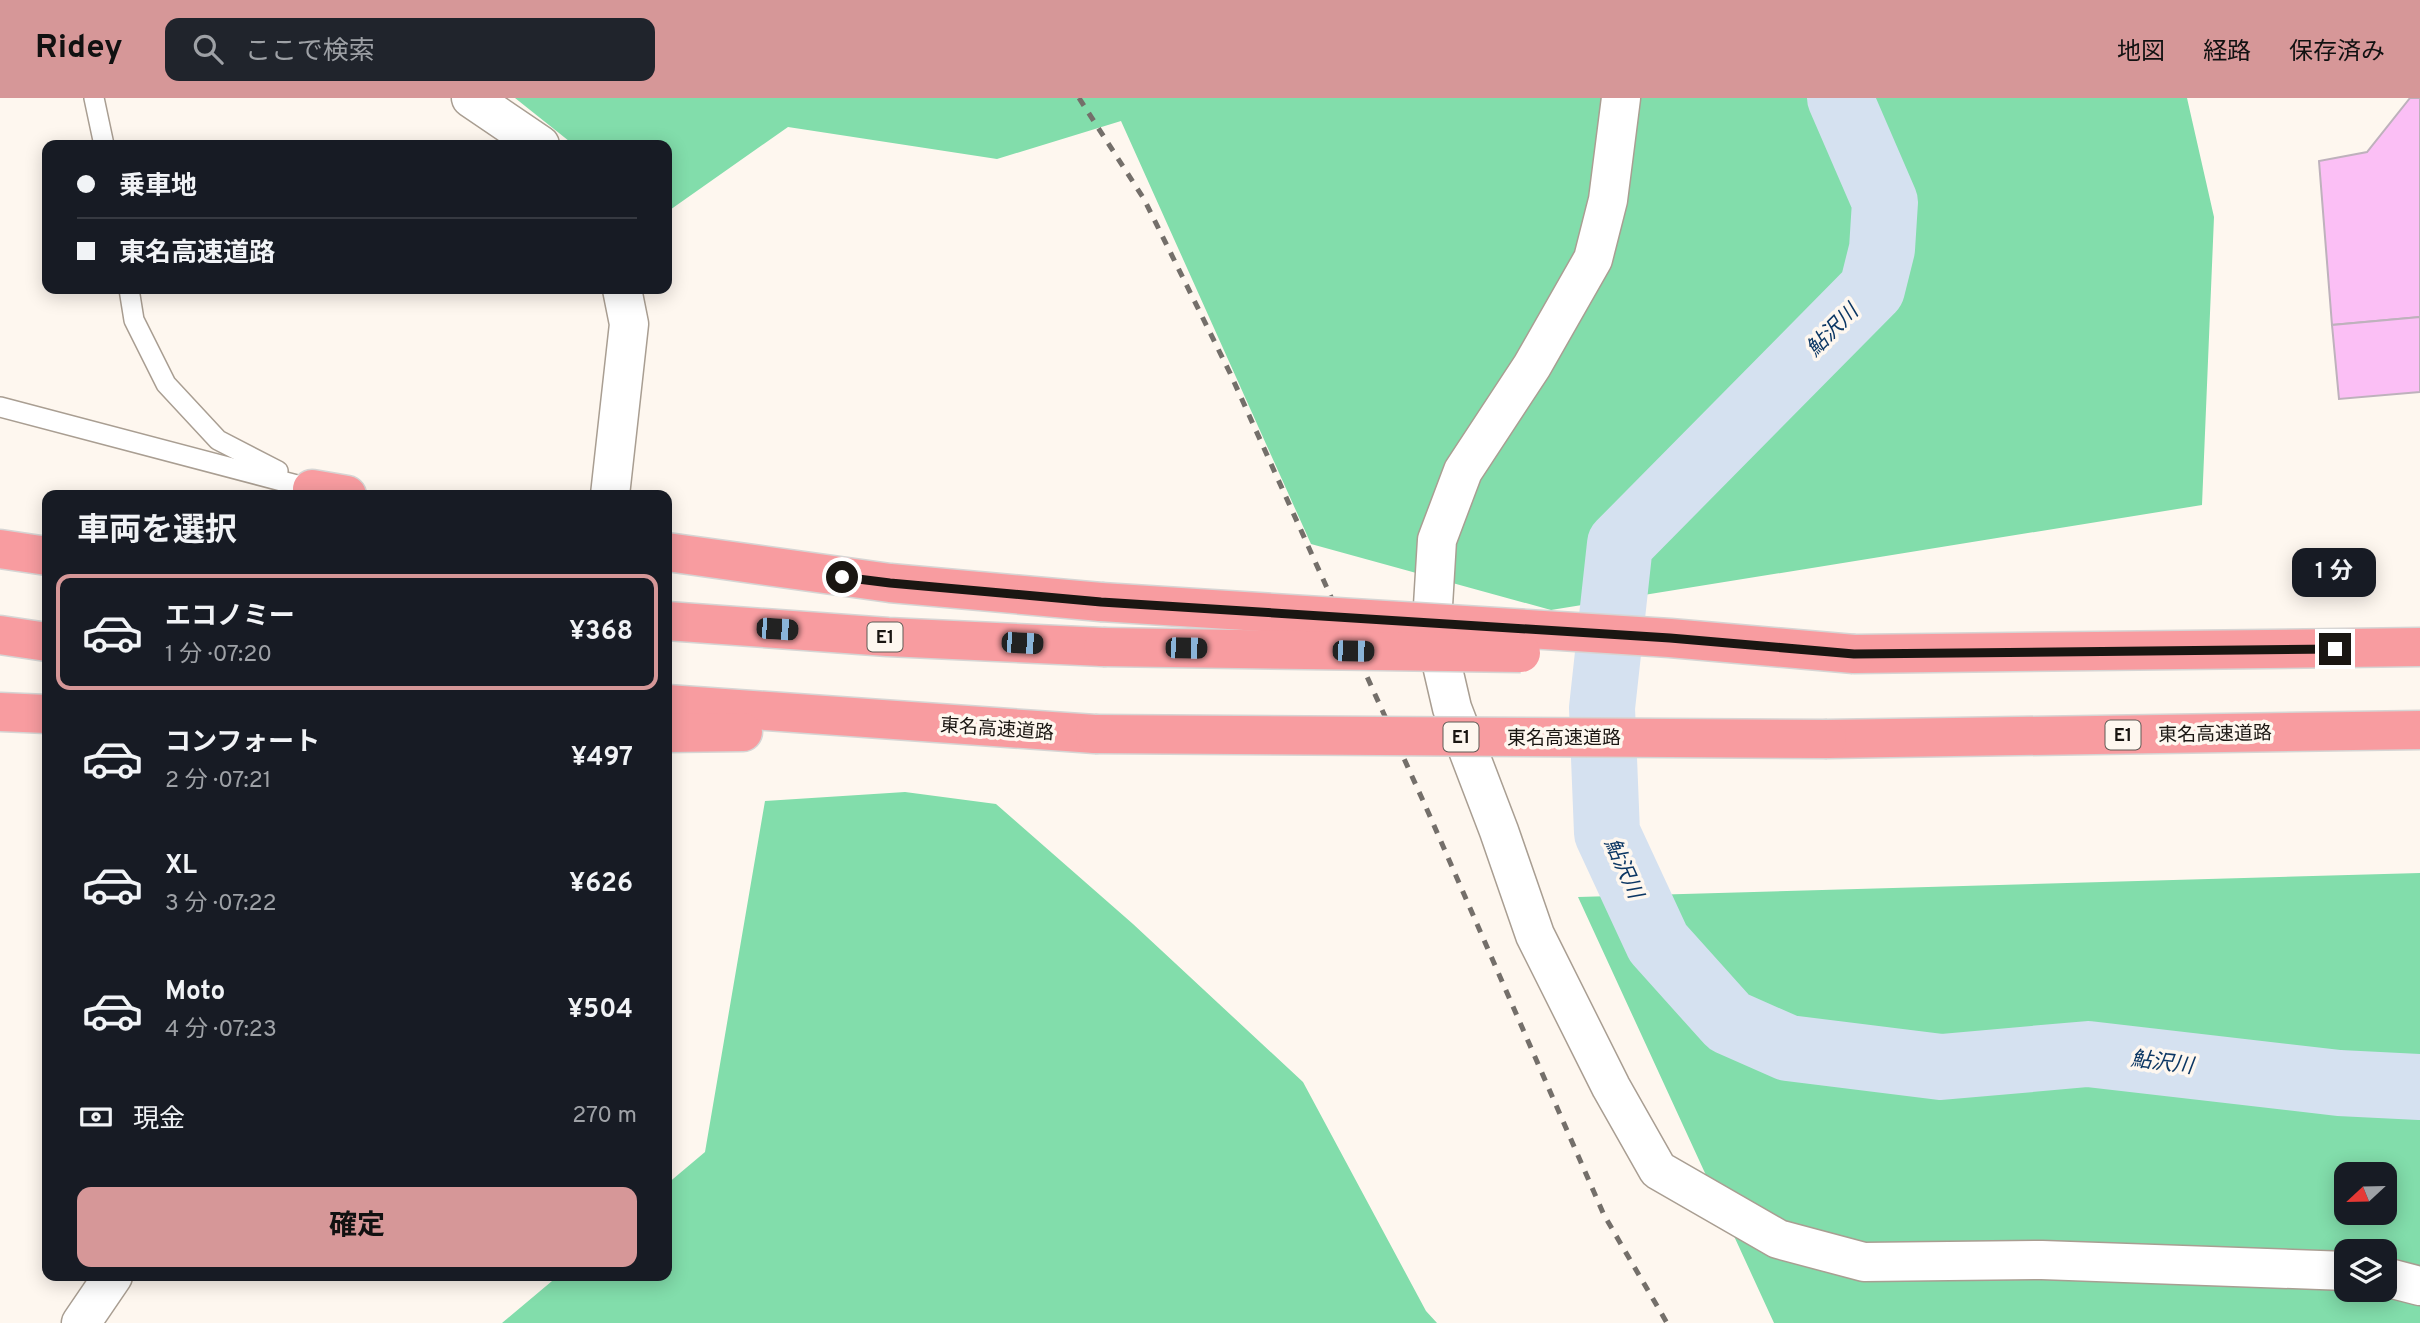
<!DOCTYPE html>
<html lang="ja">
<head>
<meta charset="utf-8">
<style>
	:root { --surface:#171b24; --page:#20242c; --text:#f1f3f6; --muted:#9ea1a6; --line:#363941; --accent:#d69798 }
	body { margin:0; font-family:Overpass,"Noto Sans JP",sans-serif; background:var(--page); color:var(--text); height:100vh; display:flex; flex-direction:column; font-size:26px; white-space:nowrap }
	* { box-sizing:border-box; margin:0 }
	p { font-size:23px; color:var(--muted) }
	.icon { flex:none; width:38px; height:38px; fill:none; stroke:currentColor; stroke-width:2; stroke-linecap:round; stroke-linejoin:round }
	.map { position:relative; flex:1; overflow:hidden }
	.drawer { position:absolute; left:42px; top:392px; width:630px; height:791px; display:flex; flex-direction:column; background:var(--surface); border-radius:14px; box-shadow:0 4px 18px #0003 }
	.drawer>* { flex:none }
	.top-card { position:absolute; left:42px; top:42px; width:630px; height:154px; border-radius:14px; box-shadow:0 4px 18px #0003; display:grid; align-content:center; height:154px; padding:0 35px; background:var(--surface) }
	.needle { width:46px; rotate:248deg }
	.fabs { position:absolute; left:2334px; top:1064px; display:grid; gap:14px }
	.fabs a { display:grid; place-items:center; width:63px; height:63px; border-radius:14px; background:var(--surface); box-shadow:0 4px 18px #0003; font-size:35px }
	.end { position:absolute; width:32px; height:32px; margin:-16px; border:9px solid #1a1612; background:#fff; box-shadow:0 0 0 4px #fff }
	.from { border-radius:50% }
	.bubble { position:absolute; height:49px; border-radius:14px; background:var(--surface); box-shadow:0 4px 18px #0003; font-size:23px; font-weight:700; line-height:49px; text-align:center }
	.car { position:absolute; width:21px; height:42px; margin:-21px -10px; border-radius:9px; box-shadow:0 0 5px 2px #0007; background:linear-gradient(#222 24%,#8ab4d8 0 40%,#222 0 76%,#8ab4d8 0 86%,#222 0) }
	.top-card b { display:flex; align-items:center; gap:24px; height:66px; font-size:26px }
	.top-card b+b { border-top:2px solid var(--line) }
	.top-card i { width:18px; height:18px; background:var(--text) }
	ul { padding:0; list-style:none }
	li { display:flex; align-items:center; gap:21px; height:116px; margin:0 14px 10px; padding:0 21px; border:4px solid transparent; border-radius:14px }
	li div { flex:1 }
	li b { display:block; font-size:26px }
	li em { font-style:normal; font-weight:700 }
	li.current { border-color:var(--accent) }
	li>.icon { width:63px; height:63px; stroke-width:1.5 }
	h2 { padding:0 35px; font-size:32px; line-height:84px }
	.pay { display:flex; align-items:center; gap:18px; height:77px; padding:0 35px; font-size:26px }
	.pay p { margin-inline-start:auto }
	.action { display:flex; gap:14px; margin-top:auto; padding:14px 35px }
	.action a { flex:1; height:80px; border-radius:14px; background:var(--accent); color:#111; font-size:28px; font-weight:700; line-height:80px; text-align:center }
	header { display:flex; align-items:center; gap:42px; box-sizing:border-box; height:98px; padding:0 35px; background:var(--accent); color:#111 }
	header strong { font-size:33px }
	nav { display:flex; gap:38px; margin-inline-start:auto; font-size:24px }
	.search { width:490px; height:63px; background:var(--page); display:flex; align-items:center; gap:18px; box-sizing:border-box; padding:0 24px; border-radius:14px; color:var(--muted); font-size:26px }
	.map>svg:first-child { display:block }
	.green { fill:#82ddab; fill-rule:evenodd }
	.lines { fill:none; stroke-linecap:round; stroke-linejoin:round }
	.river { stroke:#d5e1f0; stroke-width:66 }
	.building { fill:#fbbff5; stroke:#beb1bc; stroke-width:2 }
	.service-casing { stroke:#a99e92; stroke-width:22 }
	.minor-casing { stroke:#a99e92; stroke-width:41 }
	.tertiary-casing { stroke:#a99e92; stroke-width:41 }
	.motorway-casing { stroke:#d6d5d4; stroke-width:41 }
	.service { stroke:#fff; stroke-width:19 }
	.minor { stroke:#fff; stroke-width:38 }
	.tertiary { stroke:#fff; stroke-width:38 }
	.motorway { stroke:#f89ca0; stroke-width:38 }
	.rail { stroke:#746f6a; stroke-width:5; stroke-dasharray:9 9; stroke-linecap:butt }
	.motorway-bridge-casing { stroke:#d6d5d4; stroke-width:41; stroke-linecap:butt }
	.motorway-bridge { stroke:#f89ca0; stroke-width:38 }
	.route { stroke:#1a1612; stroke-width:9 }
	.labels { text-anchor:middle; stroke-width:7; stroke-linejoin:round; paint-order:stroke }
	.shield { fill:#fef7ef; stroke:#5e5a54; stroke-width:2 }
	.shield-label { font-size:18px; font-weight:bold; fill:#1a1612 }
	.street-label { font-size:19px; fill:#1a1612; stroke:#fef7ef }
	.water-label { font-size:21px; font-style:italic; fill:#0c3764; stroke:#fef7ef }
</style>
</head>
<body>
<header>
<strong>Ridey</strong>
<div class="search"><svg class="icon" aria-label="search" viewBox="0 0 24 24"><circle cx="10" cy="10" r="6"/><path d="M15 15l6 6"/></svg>ここで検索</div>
<nav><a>地図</a><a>経路</a><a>保存済み</a></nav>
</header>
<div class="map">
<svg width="2420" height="1225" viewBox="0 0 2420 1225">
	<rect width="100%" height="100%" fill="#fef7ef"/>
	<g class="green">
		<polygon points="515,0 2187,0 2214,119 2202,407 1551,512 1311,446 1121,23 997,61 788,29 667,114 667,47 574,47"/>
		<polygon points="905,694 996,706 1133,826 1303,984 1426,1213 1437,1225 502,1225 558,1178 667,1178 667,1086 705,1054 765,703"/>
		<path d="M2420,775V1225H1774L1578,799ZM2347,1076H2385V1115H2347ZM2347,1153H2385V1192H2347Z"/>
	</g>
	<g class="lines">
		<polyline class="river" points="1840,0 1885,104 1882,151 1872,191 1620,446 1602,610 1607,735 1658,845 1729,924 1788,950 1941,969 2088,956 2339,985 2420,989"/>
	</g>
	<g class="building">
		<polygon points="2410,0 2420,0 2420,219 2332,227 2319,63 2367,54"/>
		<polygon points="2420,219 2420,294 2339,301 2332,227"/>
	</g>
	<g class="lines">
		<g class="service-casing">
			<g id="service">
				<polyline points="94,0 104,47"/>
				<polyline points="129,191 134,222 166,286 218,342 278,373"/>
				<polyline points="0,309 312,391"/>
			</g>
		</g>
		<g class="minor-casing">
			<g id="minor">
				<polyline points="471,0 540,47"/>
				<polyline points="610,397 629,226 622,191"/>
				<polyline points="81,1225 113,1178"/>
			</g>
		</g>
		<g class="tertiary-casing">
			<g id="tertiary">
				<polyline points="1621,0 1608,102 1593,161 1532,268 1463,373 1437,442 1432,524 1452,610 1499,733 1535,837 1611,989 1658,1072 1778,1141 1864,1164 2042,1162 2347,1173"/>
				<polyline points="2385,1179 2420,1188"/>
			</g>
		</g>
		<g class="motorway-casing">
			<g id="motorway">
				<polyline points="312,391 347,397"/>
				<polyline points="0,451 47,458"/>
				<polyline points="667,454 890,485 1101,504"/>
				<polyline points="667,523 888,539 1103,549"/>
				<polyline points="0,537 47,544"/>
				<polyline points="1854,556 2420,549"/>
				<polyline points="667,606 1095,636"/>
				<polyline points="0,614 47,616"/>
				<polyline points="667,635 743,634"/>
				<polyline points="1827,641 2420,632"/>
			</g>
		</g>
		<use href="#service" class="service"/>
		<use href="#minor" class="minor"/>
		<use href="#tertiary" class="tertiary"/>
		<use href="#motorway" class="motorway"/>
		<polyline class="rail" points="1079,0 1144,101 1230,275 1429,716 1604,1117 1667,1225"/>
		<g class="motorway-bridge-casing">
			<g id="motorway-bridge">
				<polyline points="1101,504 1670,540 1854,556"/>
				<polyline points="1103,549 1521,555"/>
				<polyline points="1095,636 1827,641"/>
			</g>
		</g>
		<use href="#motorway-bridge" class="motorway-bridge"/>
	</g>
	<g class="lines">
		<polyline class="route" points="842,479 890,485 1101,504 1670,540 1854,556 2335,551"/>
	</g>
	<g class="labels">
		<g class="shield">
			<rect x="867.5" y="524.5" width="35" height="29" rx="5"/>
			<rect x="2105.5" y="622.5" width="35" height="29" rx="5"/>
			<rect x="1443.5" y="624.5" width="35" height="29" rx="5"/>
		</g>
		<g class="shield-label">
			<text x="885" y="545">E1</text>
			<text x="2123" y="643">E1</text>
			<text x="1461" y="645">E1</text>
		</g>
		<g class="street-label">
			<text transform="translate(997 630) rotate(4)" y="7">東名高速道路</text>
			<text transform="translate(2215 635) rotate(-1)" y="7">東名高速道路</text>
			<text x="1564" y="646">東名高速道路</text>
		</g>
		<g class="water-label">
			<text transform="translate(1832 232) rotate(-45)" y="7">鮎沢川</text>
			<text transform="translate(1624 770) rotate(66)" y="7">鮎沢川</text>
			<text transform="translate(2162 964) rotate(7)" y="7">鮎沢川</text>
		</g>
	</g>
</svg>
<div class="fabs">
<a><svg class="needle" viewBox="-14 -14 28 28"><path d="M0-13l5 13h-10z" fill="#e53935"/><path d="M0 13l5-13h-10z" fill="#9ea1a6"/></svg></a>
<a><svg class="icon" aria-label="layers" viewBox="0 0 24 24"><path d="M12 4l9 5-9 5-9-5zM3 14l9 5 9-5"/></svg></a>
</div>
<i class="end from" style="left:842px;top:479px"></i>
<i class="end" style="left:2335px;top:551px"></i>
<div class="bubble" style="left:2292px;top:450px;width:84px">1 分</div>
<i class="car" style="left:777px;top:531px;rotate:94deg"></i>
<i class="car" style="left:1022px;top:545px;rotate:93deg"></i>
<i class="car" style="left:1186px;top:550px;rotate:91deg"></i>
<i class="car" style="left:1353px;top:553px;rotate:91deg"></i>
<div class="top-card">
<b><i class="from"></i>乗車地</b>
<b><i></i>東名高速道路</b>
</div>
<section class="drawer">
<h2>車両を選択</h2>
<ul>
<li class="current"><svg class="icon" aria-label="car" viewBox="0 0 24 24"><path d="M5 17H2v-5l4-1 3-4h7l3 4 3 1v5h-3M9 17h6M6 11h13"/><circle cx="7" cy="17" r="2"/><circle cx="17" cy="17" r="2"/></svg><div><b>エコノミー</b><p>1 分 · 07:20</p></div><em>¥368</em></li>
<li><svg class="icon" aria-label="car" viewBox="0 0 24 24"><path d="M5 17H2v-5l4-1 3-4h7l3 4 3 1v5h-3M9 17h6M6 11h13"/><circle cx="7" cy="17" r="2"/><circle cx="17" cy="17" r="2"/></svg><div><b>コンフォート</b><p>2 分 · 07:21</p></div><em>¥497</em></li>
<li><svg class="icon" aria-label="car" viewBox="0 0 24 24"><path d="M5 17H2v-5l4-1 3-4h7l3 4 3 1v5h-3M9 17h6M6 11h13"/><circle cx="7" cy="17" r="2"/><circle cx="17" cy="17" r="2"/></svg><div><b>XL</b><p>3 分 · 07:22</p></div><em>¥626</em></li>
<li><svg class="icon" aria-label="car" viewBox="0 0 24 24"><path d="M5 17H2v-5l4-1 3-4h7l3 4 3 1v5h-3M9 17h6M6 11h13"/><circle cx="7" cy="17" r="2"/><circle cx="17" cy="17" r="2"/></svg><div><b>Moto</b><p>4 分 · 07:23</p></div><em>¥504</em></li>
</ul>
<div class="pay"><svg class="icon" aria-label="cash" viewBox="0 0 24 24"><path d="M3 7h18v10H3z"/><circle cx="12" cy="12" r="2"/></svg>現金<p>270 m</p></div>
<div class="action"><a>確定</a></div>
</section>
</div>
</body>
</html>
